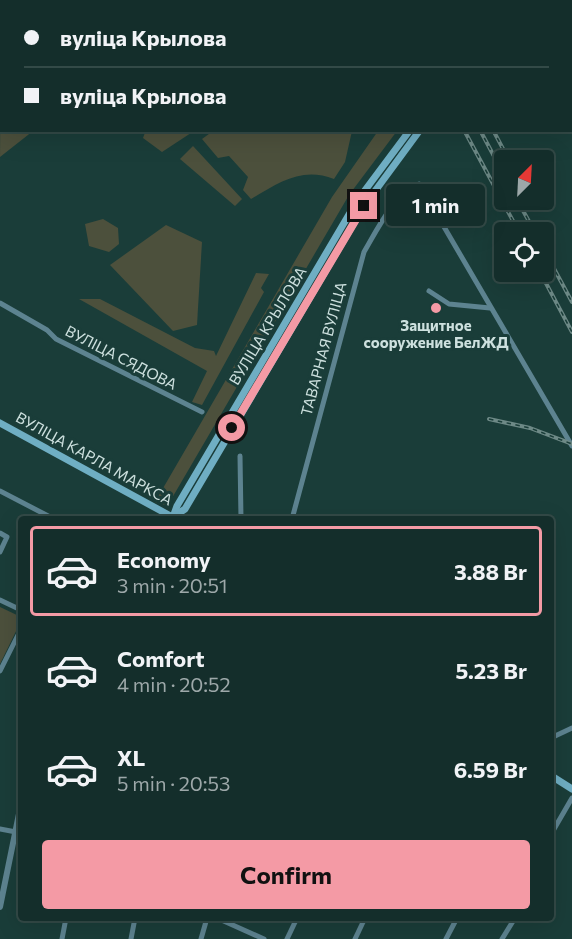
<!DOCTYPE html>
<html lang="en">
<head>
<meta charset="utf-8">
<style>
	:root { --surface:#142e2b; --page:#213a37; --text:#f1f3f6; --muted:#9da8a9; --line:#334a47; --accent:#f49aa5 }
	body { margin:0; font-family:Commissioner,sans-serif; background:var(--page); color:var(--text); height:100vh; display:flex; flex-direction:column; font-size:22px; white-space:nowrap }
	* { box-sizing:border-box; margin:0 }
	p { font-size:20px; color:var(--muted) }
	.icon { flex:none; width:33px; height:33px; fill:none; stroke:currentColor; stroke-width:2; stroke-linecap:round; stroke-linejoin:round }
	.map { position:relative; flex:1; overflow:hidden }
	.details { position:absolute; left:18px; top:516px; width:536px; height:405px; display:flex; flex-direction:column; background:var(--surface); border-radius:6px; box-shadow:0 6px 24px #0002,0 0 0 2px var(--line) }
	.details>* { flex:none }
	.hud { position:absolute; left:0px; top:0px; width:573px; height:132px; box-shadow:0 6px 24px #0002,0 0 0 2px var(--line); display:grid; align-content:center; height:132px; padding:0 24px; background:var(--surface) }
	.needle { width:39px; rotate:24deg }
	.tools { position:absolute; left:494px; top:150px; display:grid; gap:12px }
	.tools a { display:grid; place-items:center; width:60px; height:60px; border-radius:6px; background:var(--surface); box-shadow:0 6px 24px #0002,0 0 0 2px var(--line); font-size:30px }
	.end { position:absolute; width:27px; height:27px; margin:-14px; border:8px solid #f49aa5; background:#111; box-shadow:0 0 0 3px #111 }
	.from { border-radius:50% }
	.bubble { position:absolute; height:42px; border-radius:6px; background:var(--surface); box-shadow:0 6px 24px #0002,0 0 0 2px var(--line); font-size:20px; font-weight:700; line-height:42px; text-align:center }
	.hud b { display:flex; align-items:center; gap:21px; height:57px; font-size:22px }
	.hud b+b { border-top:2px solid var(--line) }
	.hud i { width:15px; height:15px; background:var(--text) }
	ul { padding:10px 0 0; list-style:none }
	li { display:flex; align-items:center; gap:18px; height:90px; margin:0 12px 9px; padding:0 12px; border:3px solid transparent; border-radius:6px }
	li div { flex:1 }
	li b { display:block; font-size:22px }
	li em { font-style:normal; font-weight:700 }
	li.on { border-color:var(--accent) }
	li>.icon { width:54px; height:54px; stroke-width:1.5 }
	.cta { display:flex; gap:12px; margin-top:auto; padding:12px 24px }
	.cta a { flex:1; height:69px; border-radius:6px; background:var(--accent); color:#111; font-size:24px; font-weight:700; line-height:69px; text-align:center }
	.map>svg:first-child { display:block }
	.green { fill:#4c503c }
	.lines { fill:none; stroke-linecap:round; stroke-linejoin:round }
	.minor { stroke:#5d8390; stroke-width:5 }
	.tertiary { stroke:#5d8390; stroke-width:6 }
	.secondary { stroke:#6faec3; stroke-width:7 }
	.rail-casing { stroke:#6d8986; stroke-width:4 }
	.rail { stroke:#1a3d39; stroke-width:1.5; stroke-dasharray:4.5; stroke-linecap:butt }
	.route { stroke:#f49aa5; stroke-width:8 }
	.poi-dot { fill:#f49aa5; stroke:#1a3d39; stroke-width:2 }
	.labels { text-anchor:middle; stroke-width:6; stroke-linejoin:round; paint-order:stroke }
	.street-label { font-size:15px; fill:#cde0de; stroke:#1a3d39 }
	.poi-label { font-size:15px; font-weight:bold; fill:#cde0de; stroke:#1a3d39 }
</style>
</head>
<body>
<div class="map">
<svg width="572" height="939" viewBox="0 0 572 939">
	<rect width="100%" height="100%" fill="#1a3d39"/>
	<g class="green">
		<polygon points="1,21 2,130 33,131 0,157"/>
		<polygon points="146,130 194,130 194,131 162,152 143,138"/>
		<path d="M213,131V130L352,131L345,162L334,179C302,166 278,183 251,199L243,190L248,177L229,156L218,158L202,139Z"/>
		<polygon points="378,131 397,131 349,195 172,498 165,505 155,502 332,197"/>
		<polygon points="193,146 242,199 235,206 180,159"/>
		<polygon points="103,219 118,228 119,244 109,252 89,246 85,224"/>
		<polygon points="166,225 202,242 197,325 173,331 110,265"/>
		<polygon points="256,273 269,274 261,288 264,292 202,405 192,402 207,371 79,299 100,299 195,348 214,351 216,356"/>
		<polygon points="0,607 21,617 21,621 0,664"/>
	</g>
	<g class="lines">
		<g class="minor">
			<polyline points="429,291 449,304 490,308"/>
			<polyline points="0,303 47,330 56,339 202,412"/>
			<polyline points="240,456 241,519"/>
			<polyline points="0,491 54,519"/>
			<path d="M292,519L364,252C377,230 394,194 419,184L572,446"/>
			<polyline points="0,533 7,537 0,552"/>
			<polyline points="0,600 21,610"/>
			<polyline points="0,671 21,629"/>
			<polyline points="550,741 555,736 572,728"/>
			<polyline points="0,829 16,832"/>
			<polyline points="550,836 572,798"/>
			<polyline points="217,918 264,939"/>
			<polyline points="62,939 66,918"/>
			<polyline points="131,939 135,918"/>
			<polyline points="201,939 207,918"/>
			<polyline points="287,939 297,918"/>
			<polyline points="355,939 365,918"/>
			<polyline points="446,939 457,918"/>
			<polyline points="502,939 515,918"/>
		</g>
		<polyline class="tertiary" points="0,907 21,804"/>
		<g class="secondary">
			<polyline points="456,0 457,2"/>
			<polyline points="465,0 466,2"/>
			<polyline points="511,2 512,0"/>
			<polyline points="522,2 523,0"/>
			<polyline points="0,423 176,519"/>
			<polyline points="173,517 185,509 364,206 420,130"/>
			<polyline points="173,517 177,506 357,201 410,130"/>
			<polyline points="550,775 572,789"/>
		</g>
		<g class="rail-casing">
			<g id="rail">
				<polyline points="395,0 396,2"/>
				<polyline points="417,0 418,2"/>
				<polyline points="464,130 519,232"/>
				<polyline points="480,130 504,175"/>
				<polyline points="493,130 509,160"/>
				<polyline points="517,200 535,232"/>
				<polyline points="543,248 572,302"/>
				<polyline points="540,272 572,332"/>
				<polyline points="489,419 530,428 572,444"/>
			</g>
		</g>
		<use href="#rail" class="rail"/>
	</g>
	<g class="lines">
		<polyline class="route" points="232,428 364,206"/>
	</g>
	<circle class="poi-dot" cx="436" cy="308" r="6"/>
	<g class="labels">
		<g class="street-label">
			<text transform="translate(268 326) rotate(-59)" y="5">ВУЛІЦА КРЫЛОВА</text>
			<text transform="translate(324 349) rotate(-75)" y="5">ТАВАРНАЯ ВУЛІЦА</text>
			<text transform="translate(121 358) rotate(27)" y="5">ВУЛІЦА СЯДОВА</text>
			<text transform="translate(94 459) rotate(29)" y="5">ВУЛІЦА КАРЛА МАРКСА</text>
		</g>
		<g class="poi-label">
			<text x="436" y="331">Защитное<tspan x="436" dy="17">сооружение БелЖД</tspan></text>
		</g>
	</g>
</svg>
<div class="tools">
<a><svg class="needle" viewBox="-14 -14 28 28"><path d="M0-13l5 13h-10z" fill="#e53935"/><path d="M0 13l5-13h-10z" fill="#9da8a9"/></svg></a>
<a><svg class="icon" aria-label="locate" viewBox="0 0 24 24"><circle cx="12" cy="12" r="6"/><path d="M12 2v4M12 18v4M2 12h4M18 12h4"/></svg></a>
</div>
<i class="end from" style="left:232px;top:428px"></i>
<i class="end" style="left:364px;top:206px"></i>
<div class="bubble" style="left:386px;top:184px;width:99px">1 min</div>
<div class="hud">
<b><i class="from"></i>вуліца Крылова</b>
<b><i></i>вуліца Крылова</b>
</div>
<section class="details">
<ul>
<li class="on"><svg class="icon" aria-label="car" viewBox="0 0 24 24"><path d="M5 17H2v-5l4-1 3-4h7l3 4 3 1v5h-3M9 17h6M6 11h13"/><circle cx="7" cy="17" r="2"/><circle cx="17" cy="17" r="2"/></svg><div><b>Economy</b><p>3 min · 20:51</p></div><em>3.88 Br</em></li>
<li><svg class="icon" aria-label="car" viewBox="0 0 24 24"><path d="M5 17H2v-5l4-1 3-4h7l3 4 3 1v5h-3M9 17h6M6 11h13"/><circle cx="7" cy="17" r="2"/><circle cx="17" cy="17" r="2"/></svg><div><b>Comfort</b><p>4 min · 20:52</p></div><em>5.23 Br</em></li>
<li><svg class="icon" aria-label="car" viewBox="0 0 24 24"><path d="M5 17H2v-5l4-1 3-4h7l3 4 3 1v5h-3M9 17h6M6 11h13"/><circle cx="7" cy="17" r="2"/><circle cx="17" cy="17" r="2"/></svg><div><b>XL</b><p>5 min · 20:53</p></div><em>6.59 Br</em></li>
</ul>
<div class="cta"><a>Confirm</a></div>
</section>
</div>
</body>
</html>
